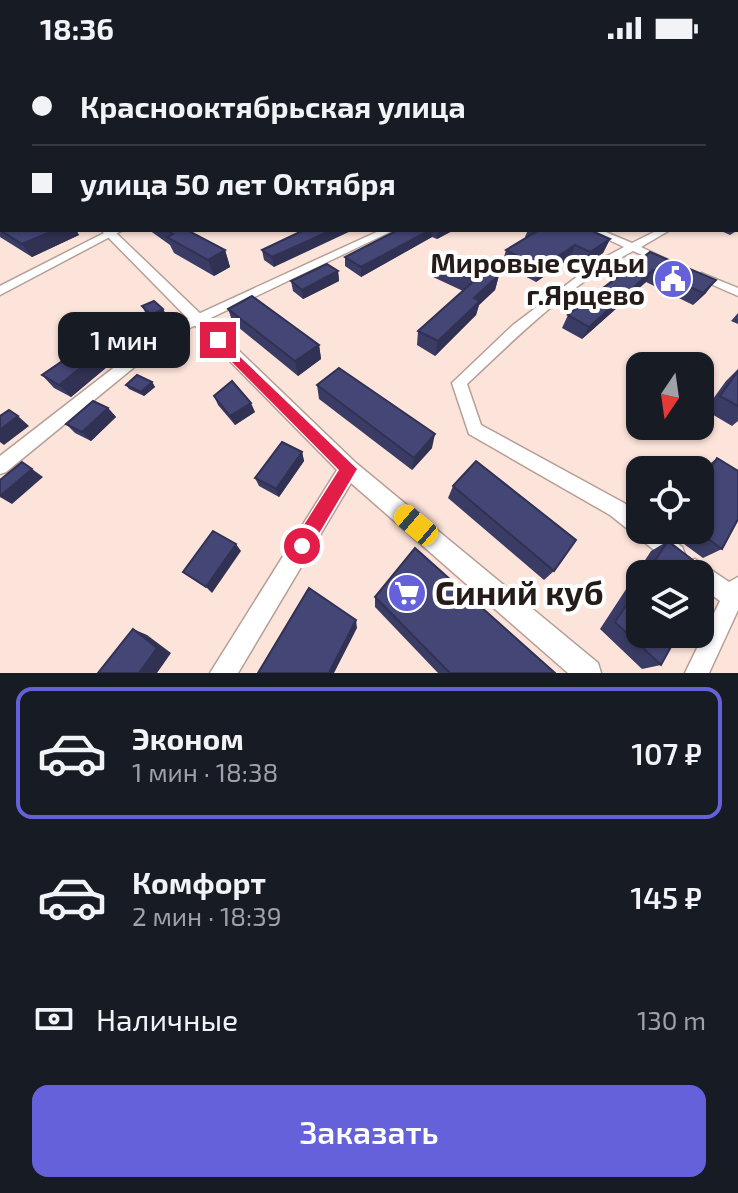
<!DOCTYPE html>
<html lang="ru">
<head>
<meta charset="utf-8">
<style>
	:root { --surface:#171b24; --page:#20242c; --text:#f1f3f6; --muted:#9ea1a6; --line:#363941; --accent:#6461da }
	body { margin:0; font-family:"Exo 2",sans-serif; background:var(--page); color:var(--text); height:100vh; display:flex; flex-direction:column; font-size:30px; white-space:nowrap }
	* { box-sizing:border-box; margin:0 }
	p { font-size:26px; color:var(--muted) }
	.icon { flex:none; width:44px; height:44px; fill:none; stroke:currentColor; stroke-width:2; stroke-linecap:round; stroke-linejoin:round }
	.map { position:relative; height:617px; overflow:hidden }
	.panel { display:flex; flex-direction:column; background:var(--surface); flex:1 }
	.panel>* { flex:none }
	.guide { position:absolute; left:0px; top:0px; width:738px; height:176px; box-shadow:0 2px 6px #0004; display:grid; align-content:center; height:176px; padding:0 32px; background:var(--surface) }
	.needle { width:52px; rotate:193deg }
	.fabs { position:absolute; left:626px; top:296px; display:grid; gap:16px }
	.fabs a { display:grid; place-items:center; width:88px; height:88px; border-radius:16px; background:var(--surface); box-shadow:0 2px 6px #0004; font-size:40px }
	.end { position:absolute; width:36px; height:36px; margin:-18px; border:10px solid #e11d48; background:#fff; box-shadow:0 0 0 4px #fff }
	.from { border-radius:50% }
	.bubble { position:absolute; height:56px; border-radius:16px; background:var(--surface); box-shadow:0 2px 6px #0004; font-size:26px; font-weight:600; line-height:56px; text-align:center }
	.car { position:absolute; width:24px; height:48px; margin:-24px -12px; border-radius:10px; box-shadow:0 0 6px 2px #0007; background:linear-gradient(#f5c518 24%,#345 0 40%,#f5c518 0 76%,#345 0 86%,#f5c518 0) }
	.guide b { display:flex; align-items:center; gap:28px; height:76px; font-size:30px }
	.guide b+b { border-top:2px solid var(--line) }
	.guide i { width:20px; height:20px; background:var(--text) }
	ul { padding:14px 0 0; list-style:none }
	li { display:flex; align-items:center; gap:24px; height:132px; margin:0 16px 12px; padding:0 16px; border:4px solid transparent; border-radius:16px }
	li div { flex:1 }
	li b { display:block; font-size:30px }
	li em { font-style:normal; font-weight:600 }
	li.active { border-color:var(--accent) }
	li>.icon { width:72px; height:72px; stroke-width:1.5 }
	.pay { display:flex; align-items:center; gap:20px; height:88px; padding:0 32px; font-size:30px }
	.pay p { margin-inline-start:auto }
	.button { display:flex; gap:16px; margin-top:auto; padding:16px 32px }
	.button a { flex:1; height:92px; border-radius:16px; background:var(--accent); color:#fff; font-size:32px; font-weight:600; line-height:92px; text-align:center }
	.status { display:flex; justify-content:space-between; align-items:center; height:56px; padding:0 40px; background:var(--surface); direction:ltr }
	.status svg { height:22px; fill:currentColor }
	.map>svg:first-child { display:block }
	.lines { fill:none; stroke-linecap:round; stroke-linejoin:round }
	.minor-casing { stroke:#b69f96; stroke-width:3 }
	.tertiary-casing { stroke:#b69f96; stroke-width:3 }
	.minor { fill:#fff; fill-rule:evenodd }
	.tertiary { fill:#fff; fill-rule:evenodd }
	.wall { fill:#3a3c65 }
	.shaded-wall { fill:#303153 }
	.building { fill:#444676; stroke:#303153; stroke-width:2 }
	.route { fill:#e11d48 }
	.labels { text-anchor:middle; stroke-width:8; stroke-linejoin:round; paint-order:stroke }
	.poi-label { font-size:28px; font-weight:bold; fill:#251c19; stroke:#fff; text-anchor:end }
	.near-poi-label { font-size:34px; font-weight:bold; fill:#251c19; stroke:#fff; text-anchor:start }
</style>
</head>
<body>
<div class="status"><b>18:36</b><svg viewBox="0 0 49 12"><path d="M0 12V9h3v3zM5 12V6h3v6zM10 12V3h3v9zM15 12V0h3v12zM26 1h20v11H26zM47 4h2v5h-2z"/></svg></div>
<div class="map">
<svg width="738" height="617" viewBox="0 0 738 617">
	<rect width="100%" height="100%" fill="#fde4db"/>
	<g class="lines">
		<g class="minor-casing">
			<g id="minor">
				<polygon points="2,134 2,140 0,141 0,135"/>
				<polygon points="738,134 738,140 736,141 736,135"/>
				<polygon points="110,174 123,174 0,239 0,230"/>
				<polygon points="381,174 394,174 171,281 6,416 0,418 0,400 161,275"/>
				<path d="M588,174H601L632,187L658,174H670L641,191L668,204L663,207L659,206L633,195C570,228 518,280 467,328L481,369L624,447L640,459V474H660L682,491L685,498L682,505L675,508L668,505L610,459L469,378L452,327L513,269L598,205L624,191Z"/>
				<polygon points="701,217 738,232 738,240 697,222 695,220"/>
				<polygon points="695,503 729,526 738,521 738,554 709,617 685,617 720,545 700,530 700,518 687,518 685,513 688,506"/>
			</g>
		</g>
		<g class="tertiary-casing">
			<polygon id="tertiary" points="101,174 113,174 356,407 598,607 601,617 568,617 351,427 238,617 210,617 337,414"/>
		</g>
		<use href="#minor" class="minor"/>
		<use href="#tertiary" class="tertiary"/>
	</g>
	<g class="wall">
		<polygon points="736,152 738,174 730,179 719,174 736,174"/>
		<polygon points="0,160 2,174 76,174 79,179 32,201 0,181"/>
		<polygon points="149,174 187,174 225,194 230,211 214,220 174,197 170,189"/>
		<polygon points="304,174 274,211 264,204 262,194"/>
		<polygon points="398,174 454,174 437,183 432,181 361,221 345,210 345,201"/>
		<polygon points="528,174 590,174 610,183 603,197 583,210 569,203 536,226 502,208 506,194 526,182 525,181"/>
		<polygon points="650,196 706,237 693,249 646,226 582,283 562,272 568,259"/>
		<polygon points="435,206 499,219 495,234 479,249 476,259 435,300 417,289 418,275 463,235 433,221"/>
		<polygon points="338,215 339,225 303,243 293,235 291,225"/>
		<polygon points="142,250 163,253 168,263 156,269 147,260"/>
		<polygon points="228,253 319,289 321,303 298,320 233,267"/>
		<polygon points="738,257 738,268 731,265"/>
		<polygon points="124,277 132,290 71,341 54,332 42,319"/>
		<polygon points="738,313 738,365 732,370 705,354 726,325"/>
		<polygon points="152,326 155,331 144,340 129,333 126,329"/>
		<polygon points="317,329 432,392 412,414 319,343"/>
		<polygon points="214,340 255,356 235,369 218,349"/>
		<polygon points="108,352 116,361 91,385 75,377 66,368"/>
		<polygon points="302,396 304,405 279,441 259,430 255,422"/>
		<polygon points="717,402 722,493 703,502 665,474 700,474 700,416"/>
		<polygon points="453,430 554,515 544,524 448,442"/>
		<polygon points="668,485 700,518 640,518 640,578 661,609 642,613 600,573 651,495"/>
		<polygon points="375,541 555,617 438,617 375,551"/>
	</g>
	<g class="shaded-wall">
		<polygon points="55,174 76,174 79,179 32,201 22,188"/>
		<polygon points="332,174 353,174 274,211 272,201"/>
		<polygon points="430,174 433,174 432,181 361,221 361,211"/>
		<polygon points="438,174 454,174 437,183"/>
		<polygon points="610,183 603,197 583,210 590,196"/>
		<polygon points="575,189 569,203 536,226 541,212"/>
		<polygon points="225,194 230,211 214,220 208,204"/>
		<polygon points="653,214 646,226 582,283 589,271"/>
		<polygon points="338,215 339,225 303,243 302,234"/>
		<polygon points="499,219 495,234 479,249 476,259 435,300 438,285 474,242"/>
		<polygon points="716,224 706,237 693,249 703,237"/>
		<polygon points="163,253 168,263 156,269 151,259"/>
		<polygon points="124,277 132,290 71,341 59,329"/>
		<polygon points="319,289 321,303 298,320 295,305"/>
		<polygon points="152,326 155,331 144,340 141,336"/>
		<polygon points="251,347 255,356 235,369 230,360"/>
		<polygon points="108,352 116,361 91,385 82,376"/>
		<polygon points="18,360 29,370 4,389 0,386 0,374"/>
		<polygon points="435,378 432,392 412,414 414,402"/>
		<polygon points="302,396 304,405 279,441 276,433"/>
		<polygon points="32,413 43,421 12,448 0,441 0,440"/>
		<polygon points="236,488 241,495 212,537 206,531"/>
		<polygon points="356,564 357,572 334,617 329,617"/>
		<polygon points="133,573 147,579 171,597 157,617 139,617"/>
	</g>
	<g class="building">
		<polygon points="738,104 738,117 736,116 736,105"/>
		<polygon points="738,151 738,169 737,170 736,169 736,152"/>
		<polygon points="0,160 2,160 2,174 55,174 22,188 0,174"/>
		<polygon points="166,174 187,174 225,194 208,204 167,181 173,178"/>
		<polygon points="304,174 332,174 272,201 262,194"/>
		<polygon points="398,174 430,174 361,211 345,201"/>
		<polygon points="539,174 590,174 610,183 590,196 575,189 541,212 506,194"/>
		<polygon points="650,196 716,224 703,237 653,214 589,271 568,259"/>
		<polygon points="447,197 499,219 474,242 480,245 438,285 418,275 475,224 435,206"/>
		<polygon points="327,208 338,215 302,234 291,225"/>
		<polygon points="252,240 319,289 295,305 228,253"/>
		<polygon points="154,245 163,253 151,259 142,250"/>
		<polygon points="112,271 124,277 59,329 42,319"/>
		<polygon points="339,312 435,378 414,402 317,329"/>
		<polygon points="738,315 738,350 720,340"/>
		<polygon points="137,319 152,326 141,336 126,329"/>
		<polygon points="232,325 251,347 230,360 214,340"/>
		<polygon points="93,345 108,352 82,376 66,368"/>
		<polygon points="9,354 18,360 0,374 0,360"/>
		<polygon points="282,386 302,396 276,433 255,422"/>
		<polygon points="717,402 738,415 738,463 722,493 696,474 700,474 700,429"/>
		<polygon points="476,405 576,484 554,515 453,430"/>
		<polygon points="22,406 32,413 0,440 0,424"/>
		<polygon points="213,475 236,488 206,531 183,516"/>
		<polygon points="668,485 711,518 700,538 700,518 646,518"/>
		<polygon points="415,492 555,617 450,617 375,541"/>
		<polygon points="640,528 640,578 678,578 661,609 615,566"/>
		<polygon points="309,532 356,564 329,617 258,617"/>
		<polygon points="133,573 157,592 139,617 98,617"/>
	</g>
	<linearGradient id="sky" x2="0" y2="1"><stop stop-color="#96a0b6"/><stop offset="0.51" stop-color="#fef3ef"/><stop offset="1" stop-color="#fef3ef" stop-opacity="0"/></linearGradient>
	<rect width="738" height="177" fill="url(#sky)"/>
	<polygon class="route" points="218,280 357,413 308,496 302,499 295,496 292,490 295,483 339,414 213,287 213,281"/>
	<defs>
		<g id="civic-disc" transform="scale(2)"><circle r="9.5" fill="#6461da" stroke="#fff"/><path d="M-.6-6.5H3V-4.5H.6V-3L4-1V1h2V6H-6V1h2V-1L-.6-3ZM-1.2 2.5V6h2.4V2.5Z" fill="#fff"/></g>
		<g id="supermarket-disc" transform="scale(2)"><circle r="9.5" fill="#6461da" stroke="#fff"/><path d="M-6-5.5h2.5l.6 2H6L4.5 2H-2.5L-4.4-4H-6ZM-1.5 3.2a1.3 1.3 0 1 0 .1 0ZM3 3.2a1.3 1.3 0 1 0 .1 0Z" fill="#fff"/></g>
	</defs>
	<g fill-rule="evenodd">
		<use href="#civic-disc" x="673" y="223"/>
		<use href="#supermarket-disc" x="407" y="537"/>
	</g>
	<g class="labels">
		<g class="poi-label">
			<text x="645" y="217">Мировые судьи<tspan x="645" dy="32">г.Ярцево</tspan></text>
		</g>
		<g class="near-poi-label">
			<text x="435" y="549">Синий куб</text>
		</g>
	</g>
</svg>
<div class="fabs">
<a><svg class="needle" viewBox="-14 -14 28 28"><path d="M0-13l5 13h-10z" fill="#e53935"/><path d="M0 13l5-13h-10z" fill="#9ea1a6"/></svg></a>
<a><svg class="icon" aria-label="locate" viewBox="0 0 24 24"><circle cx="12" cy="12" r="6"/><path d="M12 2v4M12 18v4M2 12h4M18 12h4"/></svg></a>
<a><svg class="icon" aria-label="layers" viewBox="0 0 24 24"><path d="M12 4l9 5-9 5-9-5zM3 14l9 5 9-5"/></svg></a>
</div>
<i class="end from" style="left:302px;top:490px"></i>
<i class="end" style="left:218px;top:284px"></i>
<div class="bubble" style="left:58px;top:256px;width:132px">1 мин</div>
<i class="car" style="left:416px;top:469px;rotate:310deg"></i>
<div class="guide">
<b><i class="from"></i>Краснооктябрьская улица</b>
<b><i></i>улица 50 лет Октября</b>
</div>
</div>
<section class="panel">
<ul>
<li class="active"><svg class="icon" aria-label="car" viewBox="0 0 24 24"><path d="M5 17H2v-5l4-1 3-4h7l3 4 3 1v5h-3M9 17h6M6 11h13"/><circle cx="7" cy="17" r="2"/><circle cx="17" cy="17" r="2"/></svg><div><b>Эконом</b><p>1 мин · 18:38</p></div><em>107 ₽</em></li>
<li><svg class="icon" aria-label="car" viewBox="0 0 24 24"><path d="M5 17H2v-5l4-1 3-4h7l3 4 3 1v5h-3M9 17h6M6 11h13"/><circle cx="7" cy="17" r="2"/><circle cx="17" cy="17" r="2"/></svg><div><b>Комфорт</b><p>2 мин · 18:39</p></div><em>145 ₽</em></li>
</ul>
<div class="pay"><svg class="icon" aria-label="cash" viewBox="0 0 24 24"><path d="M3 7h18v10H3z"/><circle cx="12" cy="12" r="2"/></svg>Наличные<p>130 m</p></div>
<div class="button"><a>Заказать</a></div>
</section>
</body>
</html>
